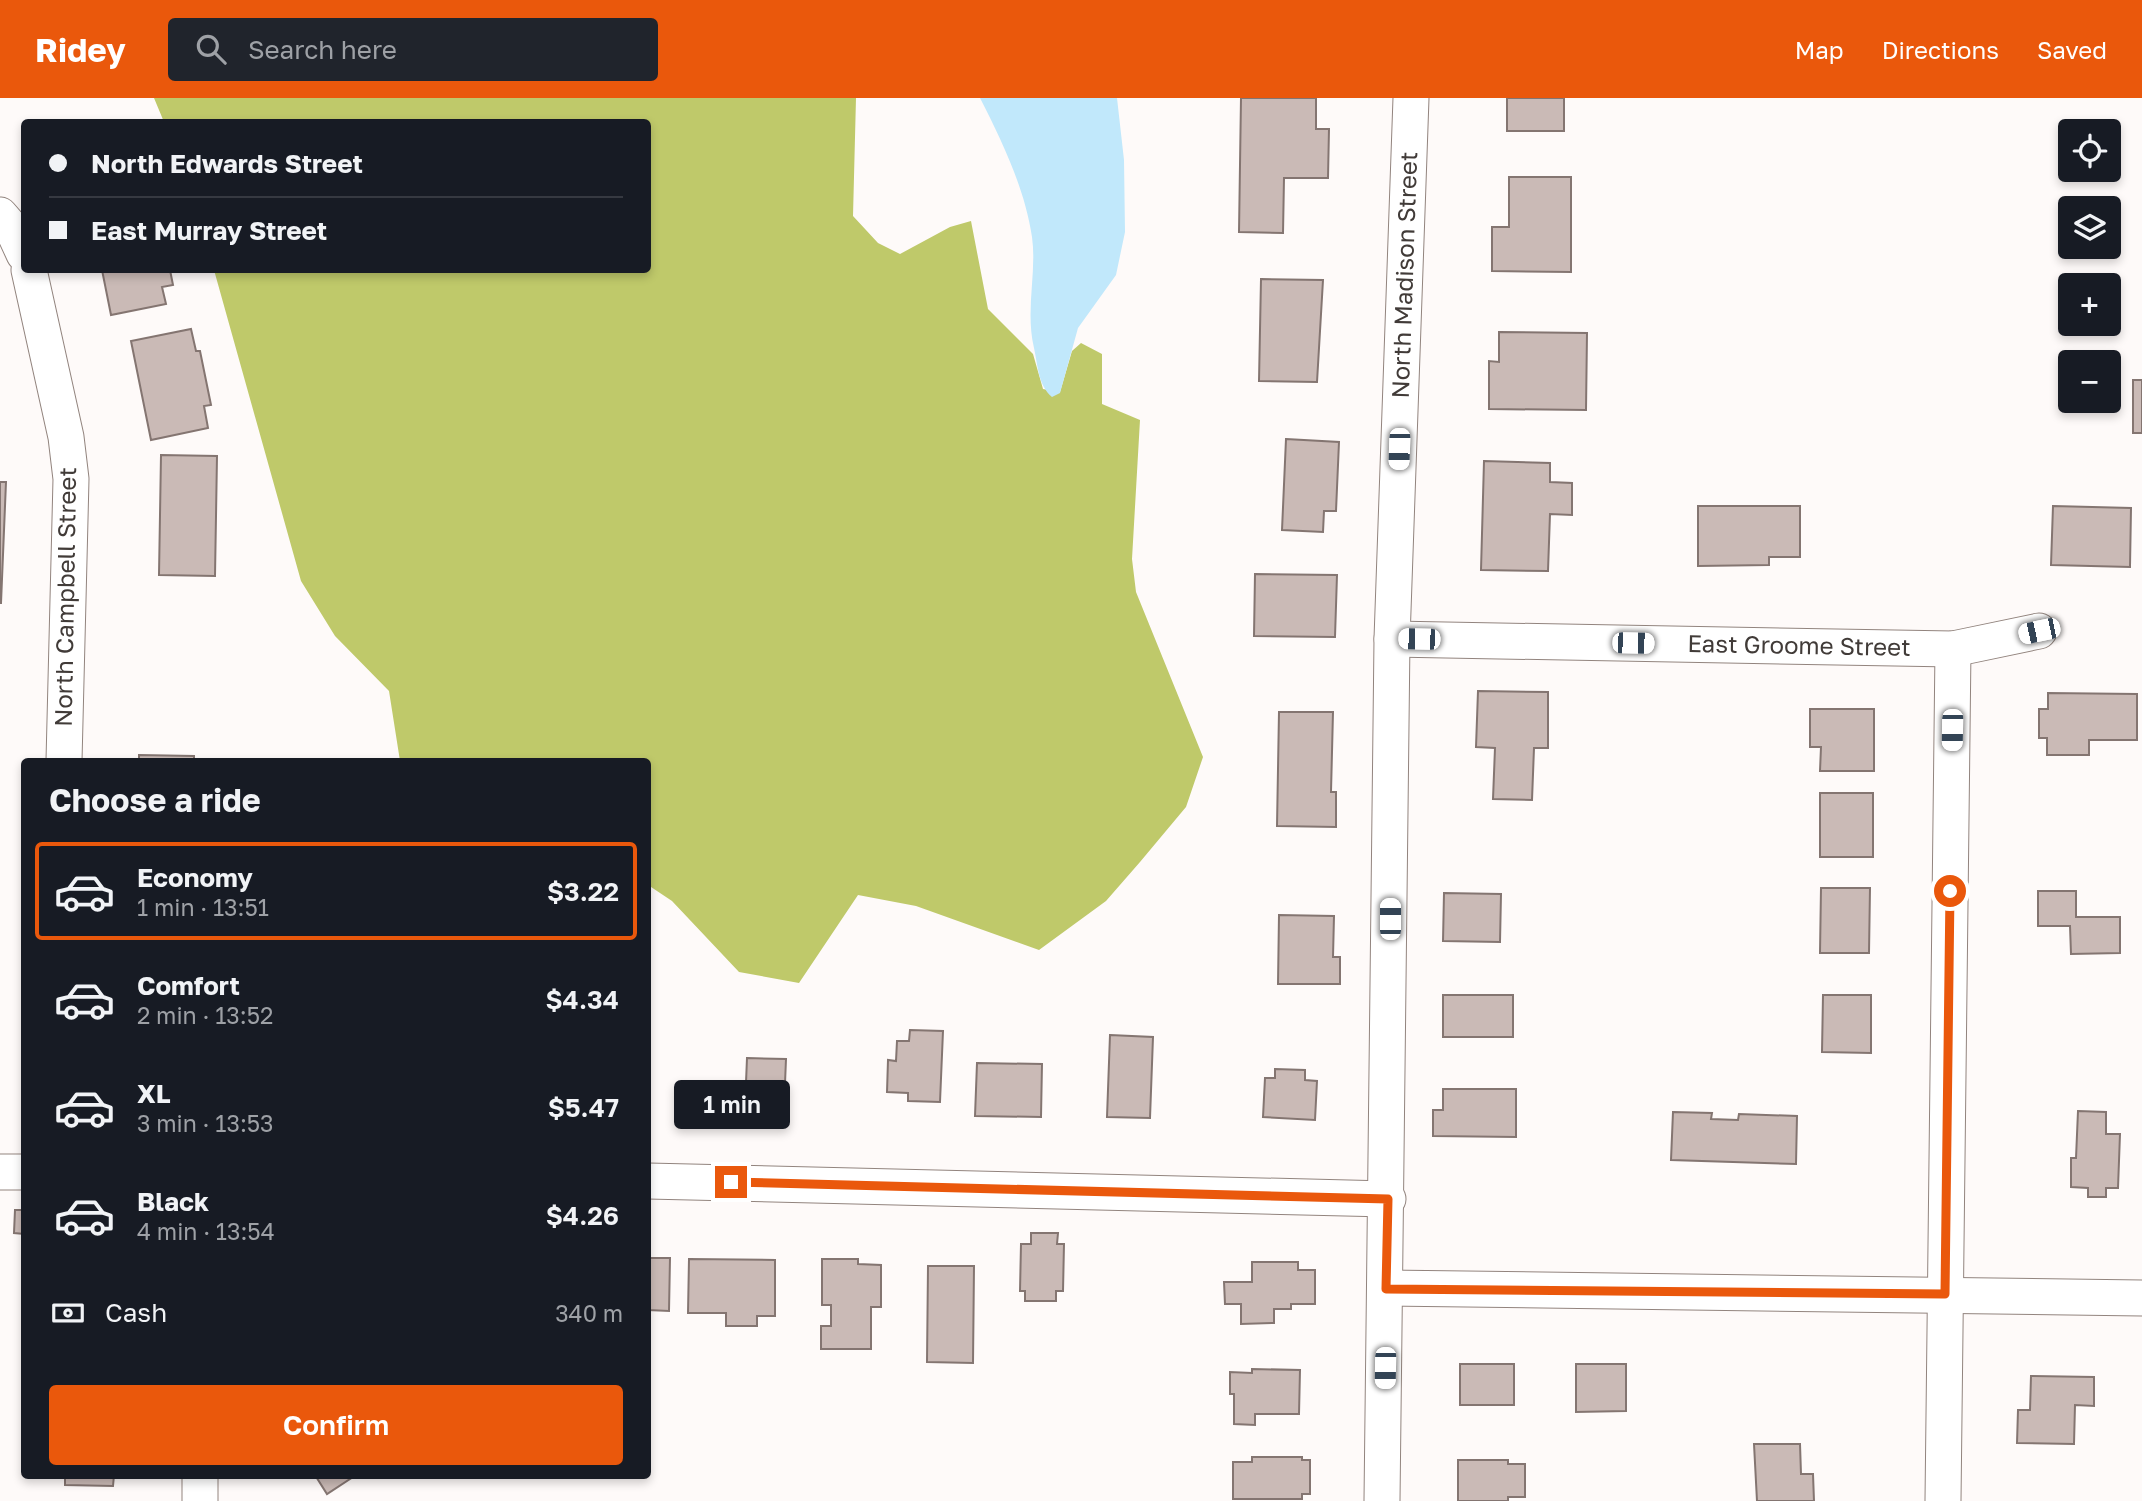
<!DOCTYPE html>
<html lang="en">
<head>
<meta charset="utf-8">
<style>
	:root { --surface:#171b24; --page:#20242c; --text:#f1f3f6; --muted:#9ea1a6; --line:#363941; --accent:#ea580c }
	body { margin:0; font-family:"Golos Text",sans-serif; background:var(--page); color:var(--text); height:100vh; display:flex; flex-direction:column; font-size:26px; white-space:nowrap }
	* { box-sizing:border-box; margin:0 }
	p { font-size:23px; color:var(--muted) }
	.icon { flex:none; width:38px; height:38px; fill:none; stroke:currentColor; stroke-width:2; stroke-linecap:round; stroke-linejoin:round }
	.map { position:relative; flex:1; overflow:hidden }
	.drawer { position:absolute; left:21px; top:660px; width:630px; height:721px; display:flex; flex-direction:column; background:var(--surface); border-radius:7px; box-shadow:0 4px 10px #0003 }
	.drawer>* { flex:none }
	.guide { position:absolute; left:21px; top:21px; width:630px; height:154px; border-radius:7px; box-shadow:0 4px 10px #0003; display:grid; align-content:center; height:154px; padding:0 28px; background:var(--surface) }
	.tools { position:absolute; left:2058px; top:21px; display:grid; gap:14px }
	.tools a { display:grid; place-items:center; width:63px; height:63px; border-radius:7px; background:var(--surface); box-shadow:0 4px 10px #0003; font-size:35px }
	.end { position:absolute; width:32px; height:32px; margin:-16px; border:9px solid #ea580c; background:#fff; box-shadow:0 0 0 4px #fff }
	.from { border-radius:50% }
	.bubble { position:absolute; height:49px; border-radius:7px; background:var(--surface); box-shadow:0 4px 10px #0003; font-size:23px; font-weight:600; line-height:49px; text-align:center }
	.car { position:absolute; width:21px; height:42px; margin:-21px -10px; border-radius:9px; box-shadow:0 0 5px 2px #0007; background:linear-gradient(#fff 24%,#345 0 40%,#fff 0 76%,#345 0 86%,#fff 0) }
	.guide b { display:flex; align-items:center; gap:24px; height:66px; font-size:26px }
	.guide b+b { border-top:2px solid var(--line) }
	.guide i { width:18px; height:18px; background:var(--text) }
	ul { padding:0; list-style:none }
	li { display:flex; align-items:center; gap:21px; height:98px; margin:0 14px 10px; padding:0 14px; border:4px solid transparent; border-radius:7px }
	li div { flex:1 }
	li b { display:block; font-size:26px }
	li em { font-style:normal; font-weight:600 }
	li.selected { border-color:var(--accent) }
	li>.icon { width:63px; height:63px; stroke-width:1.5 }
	h2 { padding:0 28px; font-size:32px; line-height:84px }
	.pay { display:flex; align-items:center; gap:18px; height:77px; padding:0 28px; font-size:26px }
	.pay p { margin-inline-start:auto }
	.primary-button { display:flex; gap:14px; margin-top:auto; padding:14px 28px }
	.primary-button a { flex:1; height:80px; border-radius:7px; background:var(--accent); color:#fff; font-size:28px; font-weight:600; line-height:80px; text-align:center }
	header { display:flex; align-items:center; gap:42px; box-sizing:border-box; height:98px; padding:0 35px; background:var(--accent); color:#fff }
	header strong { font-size:33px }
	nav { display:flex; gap:38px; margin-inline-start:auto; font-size:24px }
	.search { width:490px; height:63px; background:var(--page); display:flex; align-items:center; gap:18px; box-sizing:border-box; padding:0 24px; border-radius:7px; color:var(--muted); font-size:26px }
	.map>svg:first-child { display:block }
	.forest { fill:#bfc96a }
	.water { fill:#c1e8fb }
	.building { fill:#cabab6; stroke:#847571; stroke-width:2 }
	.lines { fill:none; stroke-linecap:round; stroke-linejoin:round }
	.minor-casing { stroke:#92847e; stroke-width:37 }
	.minor { stroke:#fff; stroke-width:35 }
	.route { stroke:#ea580c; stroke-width:9 }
	.labels { text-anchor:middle; stroke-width:5; stroke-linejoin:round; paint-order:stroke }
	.street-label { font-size:24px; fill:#413b38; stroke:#fff }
</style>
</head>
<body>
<header>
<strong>Ridey</strong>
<div class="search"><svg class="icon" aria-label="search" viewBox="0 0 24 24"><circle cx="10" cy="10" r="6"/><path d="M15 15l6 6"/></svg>Search here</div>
<nav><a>Map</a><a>Directions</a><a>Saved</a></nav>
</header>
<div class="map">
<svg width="2142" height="1403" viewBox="0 0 2142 1403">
	<rect width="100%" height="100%" fill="#fefaf9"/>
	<polygon class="forest" points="154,0 856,0 853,118 878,145 900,156 950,129 971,123 988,211 1033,256 1043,291 1060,294 1072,253 1081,245 1102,256 1102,306 1140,322 1132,461 1136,494 1203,659 1186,709 1140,764 1106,803 1039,852 916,808 858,797 799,885 739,874 672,803 648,787 648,663 400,663 389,593 335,538 301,483 214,172 648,172 648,24 164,24"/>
	<path class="water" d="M980,0H1117L1124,62L1125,134L1116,177L1078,230L1060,295L1052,299C1038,287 1038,268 1034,250C1025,212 1037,175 1032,139C1025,91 1002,43 980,0Z"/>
	<g class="building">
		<polygon points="1241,0 1316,0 1316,31 1329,31 1328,80 1284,80 1283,135 1239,134"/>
		<rect x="1507" y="0" width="57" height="33"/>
		<polygon points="1509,79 1571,79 1571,174 1492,173 1492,129 1509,129"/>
		<polygon points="102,172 170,172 173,187 162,189 166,206 111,217"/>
		<polygon points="1261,181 1323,182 1317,284 1259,283"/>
		<polygon points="191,231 196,253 200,253 211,307 204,308 208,330 151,342 131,243"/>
		<polygon points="1499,234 1587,235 1586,312 1489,311 1489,263 1499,264"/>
		<rect x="2133" y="282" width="9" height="53"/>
		<polygon points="1286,341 1339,344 1336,413 1324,413 1323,434 1282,432"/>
		<polygon points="161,357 217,358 215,478 159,477"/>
		<polygon points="1484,363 1550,365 1550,384 1572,385 1572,417 1550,416 1548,473 1481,472"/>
		<polygon points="0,384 6,384 1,505 0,505"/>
		<polygon points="1698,408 1800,408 1800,459 1769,459 1769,467 1698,468"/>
		<polygon points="2053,408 2131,410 2130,469 2051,467"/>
		<polygon points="1255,476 1337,477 1335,539 1254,538"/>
		<polygon points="1478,593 1548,594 1548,650 1534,650 1532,702 1493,701 1495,650 1476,649"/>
		<polygon points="2048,595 2137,596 2137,642 2089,642 2089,657 2047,657 2047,640 2039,640 2039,611 2048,611"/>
		<polygon points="1810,611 1874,611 1874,673 1820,673 1821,649 1810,649"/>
		<polygon points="1279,614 1333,614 1331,694 1336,694 1336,729 1277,728"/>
		<polygon points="139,657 194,658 194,663 139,663"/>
		<rect x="1820" y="695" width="53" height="64"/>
		<polygon points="1821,790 1870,790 1869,855 1820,855"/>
		<polygon points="2038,793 2076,793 2076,819 2120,819 2120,855 2071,856 2070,828 2038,828"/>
		<polygon points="1444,795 1501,796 1500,844 1443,843"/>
		<polygon points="1279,817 1334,818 1333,859 1340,859 1340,886 1278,886"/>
		<rect x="1443" y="897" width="70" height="42"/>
		<polygon points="1823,897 1871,897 1871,955 1822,954"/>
		<polygon points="910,932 943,933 940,1004 908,1003 908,995 887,994 888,962 896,963 897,943 909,943"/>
		<polygon points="1110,937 1153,939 1150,1020 1107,1019"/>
		<polygon points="747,960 786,961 784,1010 745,1009"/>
		<polygon points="977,965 1042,966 1041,1019 975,1018"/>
		<polygon points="1275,971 1305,972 1305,982 1317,983 1315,1022 1263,1019 1265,980 1275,980"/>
		<polygon points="1443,991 1516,991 1516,1039 1433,1038 1433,1012 1443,1012"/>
		<polygon points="2078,1013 2106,1014 2106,1036 2120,1036 2118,1090 2106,1090 2106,1099 2088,1099 2088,1090 2071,1089 2071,1060 2076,1060"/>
		<polygon points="1673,1014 1712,1015 1711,1021 1738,1022 1739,1016 1797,1018 1796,1066 1671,1062"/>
		<polygon points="15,1112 24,1112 24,1136 14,1135"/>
		<polygon points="1031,1135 1058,1135 1057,1146 1064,1146 1063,1193 1056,1193 1056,1203 1025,1203 1025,1193 1020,1193 1021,1146 1031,1146"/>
		<polygon points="648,1160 670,1160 669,1213 648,1212"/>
		<polygon points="689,1161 775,1162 775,1218 757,1218 757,1228 726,1228 726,1215 688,1215"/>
		<polygon points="822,1161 858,1161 858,1166 881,1167 881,1209 871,1209 871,1251 821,1251 821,1228 831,1228 831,1207 822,1207"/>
		<polygon points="1252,1164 1298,1164 1298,1172 1315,1172 1315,1206 1291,1206 1291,1211 1274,1211 1274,1225 1241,1226 1241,1206 1225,1206 1224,1184 1252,1184"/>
		<polygon points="928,1168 974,1168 973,1265 927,1264"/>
		<rect x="1460" y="1266" width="54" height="41"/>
		<polygon points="1576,1266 1626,1266 1626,1313 1576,1314"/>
		<polygon points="1252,1271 1300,1272 1299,1316 1255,1316 1255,1327 1234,1326 1234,1296 1230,1296 1230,1274 1252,1275"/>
		<polygon points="2031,1278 2094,1279 2094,1308 2075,1307 2074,1346 2017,1345 2018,1312 2030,1312"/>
		<polygon points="1754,1346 1800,1346 1801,1376 1813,1376 1814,1403 1757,1403"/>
		<polygon points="1252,1359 1302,1359 1302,1362 1310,1362 1310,1396 1302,1396 1302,1401 1233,1401 1233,1364 1252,1364"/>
		<polygon points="1458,1362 1508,1362 1508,1366 1525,1366 1525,1399 1508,1399 1508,1403 1458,1403"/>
		<polygon points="65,1377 114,1377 113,1388 65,1387"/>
		<polygon points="315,1377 356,1377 327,1396"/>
	</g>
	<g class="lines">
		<g class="minor-casing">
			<g id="minor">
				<polyline points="0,117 13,132 24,156"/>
				<polyline points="29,172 66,339 71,381 64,663"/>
				<polyline points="1392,541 1953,551 2039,533"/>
				<polyline points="0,1074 24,1074"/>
				<polyline points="648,1083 1388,1101"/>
				<polyline points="1386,1190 2142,1200"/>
				<polyline points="200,1403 200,1377"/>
				<polyline points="1382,1403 1392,541 1411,0"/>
				<polyline points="1943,1403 1953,551"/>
			</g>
		</g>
		<use href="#minor" class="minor"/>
	</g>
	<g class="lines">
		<polyline class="route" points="731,1084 1388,1101 1386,1191 1945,1196 1950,793"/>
	</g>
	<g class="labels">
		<g class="street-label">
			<text transform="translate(1405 177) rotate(-88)" y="8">North Madison Street</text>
			<text transform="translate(66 499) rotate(-89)" y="8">North Campbell Street</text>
			<text transform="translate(1799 548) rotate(1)" y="8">East Groome Street</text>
		</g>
	</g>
</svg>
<div class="tools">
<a><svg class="icon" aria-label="locate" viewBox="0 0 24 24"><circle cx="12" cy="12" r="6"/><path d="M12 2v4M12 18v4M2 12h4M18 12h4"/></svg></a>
<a><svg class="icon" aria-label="layers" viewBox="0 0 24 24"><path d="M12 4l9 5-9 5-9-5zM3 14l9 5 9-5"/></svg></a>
<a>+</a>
<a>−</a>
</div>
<i class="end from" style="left:1950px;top:793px"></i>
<i class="end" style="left:731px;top:1084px"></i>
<div class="bubble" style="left:674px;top:982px;width:116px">1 min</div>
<i class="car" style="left:1399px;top:351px;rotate:182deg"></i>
<i class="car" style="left:2039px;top:533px;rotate:258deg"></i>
<i class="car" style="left:1419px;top:541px;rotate:271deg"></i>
<i class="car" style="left:1633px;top:545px;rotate:91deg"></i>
<i class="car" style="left:1952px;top:632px;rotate:181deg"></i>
<i class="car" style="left:1390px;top:821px;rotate:0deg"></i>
<i class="car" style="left:1385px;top:1270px;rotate:181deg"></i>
<div class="guide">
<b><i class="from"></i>North Edwards Street</b>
<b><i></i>East Murray Street</b>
</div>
<section class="drawer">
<h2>Choose a ride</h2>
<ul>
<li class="selected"><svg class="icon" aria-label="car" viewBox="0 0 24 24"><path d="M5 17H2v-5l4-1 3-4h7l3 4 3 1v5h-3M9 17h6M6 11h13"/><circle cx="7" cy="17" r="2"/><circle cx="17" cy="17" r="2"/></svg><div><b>Economy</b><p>1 min · 13:51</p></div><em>$3.22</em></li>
<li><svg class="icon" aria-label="car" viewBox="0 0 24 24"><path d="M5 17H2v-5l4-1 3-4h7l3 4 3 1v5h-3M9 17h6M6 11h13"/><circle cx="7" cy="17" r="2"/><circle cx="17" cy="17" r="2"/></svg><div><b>Comfort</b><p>2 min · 13:52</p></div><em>$4.34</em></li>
<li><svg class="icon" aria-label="car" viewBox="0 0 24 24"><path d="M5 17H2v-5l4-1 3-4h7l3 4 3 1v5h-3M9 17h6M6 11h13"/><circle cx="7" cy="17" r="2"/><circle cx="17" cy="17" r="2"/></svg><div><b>XL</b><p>3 min · 13:53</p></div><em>$5.47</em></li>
<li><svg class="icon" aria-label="car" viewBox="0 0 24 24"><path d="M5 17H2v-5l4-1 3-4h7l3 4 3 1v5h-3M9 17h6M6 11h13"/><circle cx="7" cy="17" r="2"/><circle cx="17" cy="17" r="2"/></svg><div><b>Black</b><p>4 min · 13:54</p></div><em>$4.26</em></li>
</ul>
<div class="pay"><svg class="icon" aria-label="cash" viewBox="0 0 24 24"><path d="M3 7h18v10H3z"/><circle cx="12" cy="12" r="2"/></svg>Cash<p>340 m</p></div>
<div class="primary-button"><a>Confirm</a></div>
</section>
</div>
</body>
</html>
